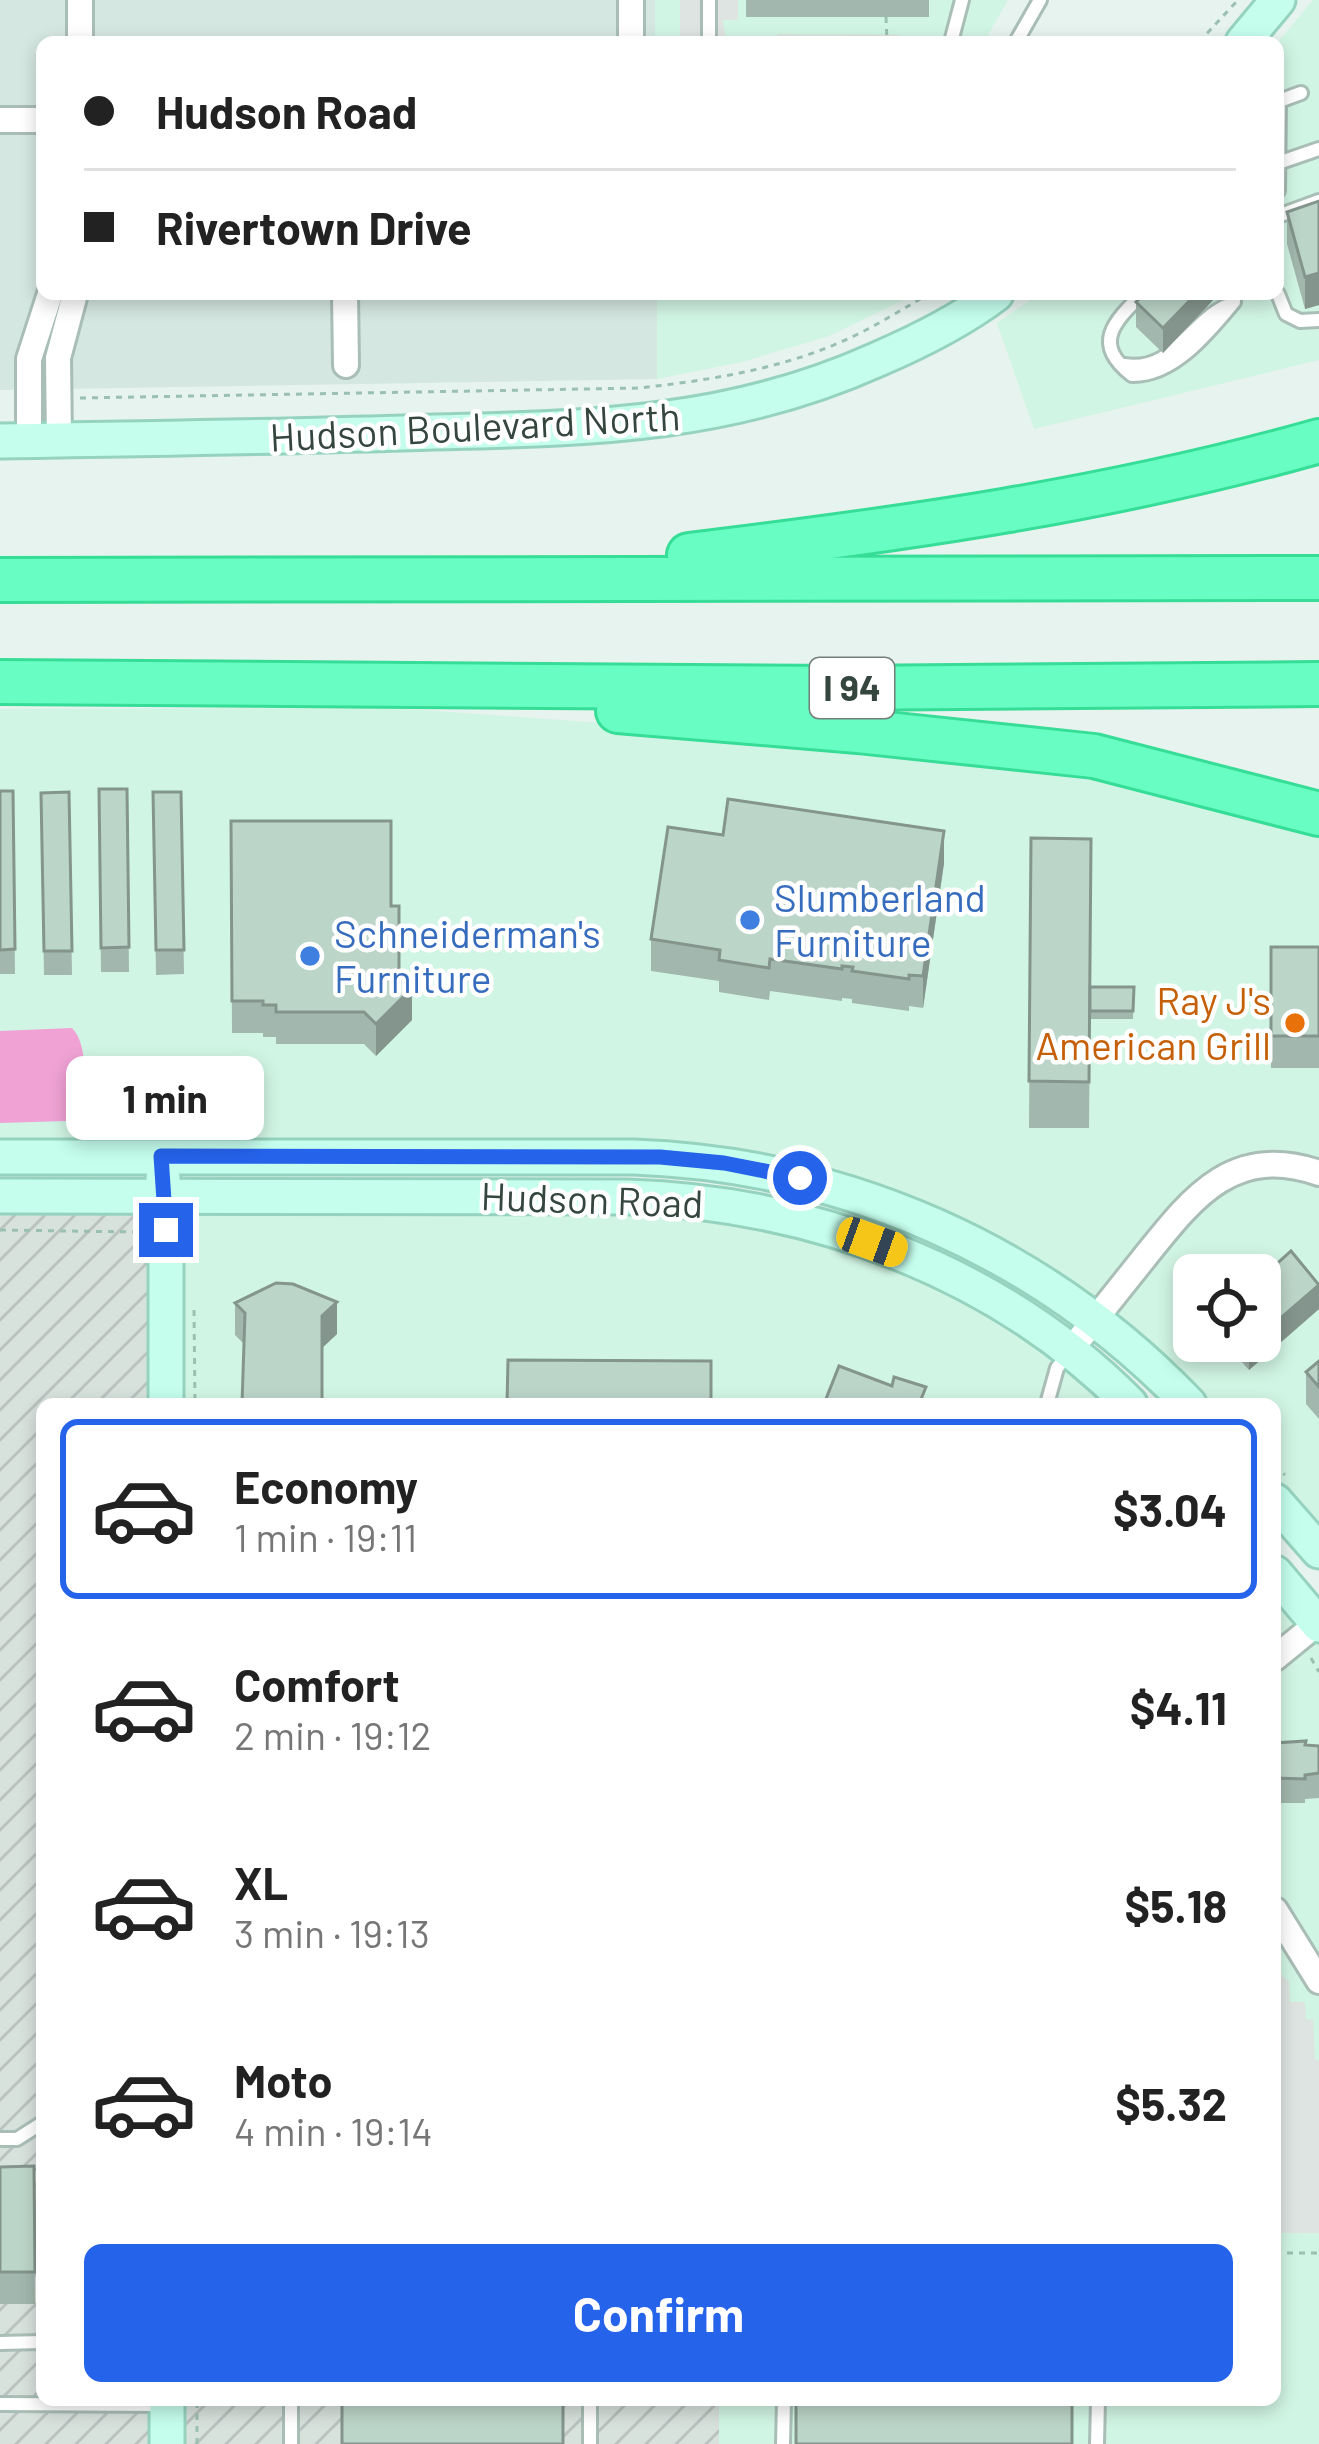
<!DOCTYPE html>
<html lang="en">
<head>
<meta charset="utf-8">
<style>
	:root { --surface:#fff; --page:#f6f6f6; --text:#222; --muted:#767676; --line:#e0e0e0; --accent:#2563eb }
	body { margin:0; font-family:Barlow,sans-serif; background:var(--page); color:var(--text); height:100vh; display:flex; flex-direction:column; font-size:45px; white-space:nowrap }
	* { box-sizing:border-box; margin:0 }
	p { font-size:39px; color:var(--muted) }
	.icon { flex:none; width:66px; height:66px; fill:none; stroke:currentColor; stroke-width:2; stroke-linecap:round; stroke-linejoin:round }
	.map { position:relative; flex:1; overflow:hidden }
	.sheet { position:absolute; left:36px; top:1398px; width:1245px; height:1008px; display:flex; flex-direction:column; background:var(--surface); border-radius:18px; box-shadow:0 6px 18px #0003 }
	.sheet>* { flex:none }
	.banner { position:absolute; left:36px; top:36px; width:1248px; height:264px; border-radius:18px; box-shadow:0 6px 18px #0003; display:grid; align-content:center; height:264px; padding:0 48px; background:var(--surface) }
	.fabs { position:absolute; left:1173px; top:1254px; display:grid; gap:24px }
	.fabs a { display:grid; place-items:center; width:108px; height:108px; border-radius:18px; background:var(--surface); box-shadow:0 6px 18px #0003; font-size:60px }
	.end { position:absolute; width:54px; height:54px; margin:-27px; border:15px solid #2563eb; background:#fff; box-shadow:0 0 0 6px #fff }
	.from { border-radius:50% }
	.bubble { position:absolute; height:84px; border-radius:18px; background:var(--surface); box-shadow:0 6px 18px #0003; font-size:39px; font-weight:700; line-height:84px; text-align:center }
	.car { position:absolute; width:36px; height:72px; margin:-36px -18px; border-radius:15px; box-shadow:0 0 9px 3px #0007; background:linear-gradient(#f5c518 24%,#345 0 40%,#f5c518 0 76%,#345 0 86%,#f5c518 0) }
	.banner b { display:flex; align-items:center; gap:42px; height:114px; font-size:45px }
	.banner b+b { border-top:3px solid var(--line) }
	.banner i { width:30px; height:30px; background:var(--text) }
	ul { padding:21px 0 0; list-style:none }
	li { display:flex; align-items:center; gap:36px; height:180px; margin:0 24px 18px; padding:0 24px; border:6px solid transparent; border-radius:18px }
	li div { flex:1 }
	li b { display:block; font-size:45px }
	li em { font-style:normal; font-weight:700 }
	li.current { border-color:var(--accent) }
	li>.icon { width:108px; height:108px; stroke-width:1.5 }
	.action { display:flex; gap:24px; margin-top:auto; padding:24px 48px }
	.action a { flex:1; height:138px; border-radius:18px; background:var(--accent); color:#fff; font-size:48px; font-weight:700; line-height:138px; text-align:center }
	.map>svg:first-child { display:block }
	.residential { fill:#d4e7e0 }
	.commercial { fill:#d1f5e4; fill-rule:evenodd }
	.industrial { fill:url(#industrial-furrows) }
	.parking { fill:#dee4e1 }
	.water { fill:#f0a2d5 }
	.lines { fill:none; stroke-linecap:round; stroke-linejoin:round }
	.lane-casing { stroke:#a9beb6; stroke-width:18 }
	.street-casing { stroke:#a9beb6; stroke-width:30 }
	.secondary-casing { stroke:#96d3bf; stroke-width:39 }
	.highway-casing { stroke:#36dd96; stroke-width:48 }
	.path { stroke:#9ac0b1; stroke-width:3; stroke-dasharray:6 6; stroke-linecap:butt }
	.lane { stroke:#fff; stroke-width:12 }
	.street { stroke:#fff; stroke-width:24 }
	.secondary { stroke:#c5feed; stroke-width:33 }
	.highway { stroke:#67fdc3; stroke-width:42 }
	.wall { fill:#a2b7ad }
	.shaded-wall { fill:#84958d }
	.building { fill:#bcd5c9; stroke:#84958d; stroke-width:3 }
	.route { stroke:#2563eb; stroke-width:15 }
	.shop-dot { fill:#3f7fe0; stroke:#fff; stroke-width:4.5 }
	.food-dot { fill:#e8710a; stroke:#fff; stroke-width:4.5 }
	.labels { text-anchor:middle; stroke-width:9; stroke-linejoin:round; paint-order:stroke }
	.shield { fill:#fff; stroke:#727e78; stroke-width:3 }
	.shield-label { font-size:36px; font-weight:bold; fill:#35463e }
	.street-label { font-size:39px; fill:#35463e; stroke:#fff }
	.shop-label { font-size:39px; fill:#366cbe; stroke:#fff; text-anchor:start }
	.food-label { font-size:39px; fill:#c56008; stroke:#fff; text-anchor:end }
</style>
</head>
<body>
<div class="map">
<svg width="1319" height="2444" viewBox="0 0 1319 2444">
	<defs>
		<pattern id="industrial-furrows" width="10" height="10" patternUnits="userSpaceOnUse" patternTransform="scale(3)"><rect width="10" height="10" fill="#d8e2dd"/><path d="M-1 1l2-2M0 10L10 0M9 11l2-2" fill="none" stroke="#bac3bf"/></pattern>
	</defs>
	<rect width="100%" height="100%" fill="#e6f3ee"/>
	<polygon class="residential" points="0,0 655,0 655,42 42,42 42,294 657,294 657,379 0,390"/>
	<g class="commercial">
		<polygon points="655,0 1008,0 984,42 655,42"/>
		<polygon points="1313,0 1319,0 1319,360 1034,429 997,323 1039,294 1278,294 1278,42"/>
		<polygon points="657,294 916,294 829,336 742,362 657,379"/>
		<path d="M393,708L981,750L1319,826V1531L1275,1481V1404H1206L1169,1365L933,1208L831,1172L793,1163L0,1145V709ZM1194,1275H1260V1341H1194Z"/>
		<polygon points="578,1209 756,1222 919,1275 1027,1337 1112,1404 180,1404 180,1245 185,1231 201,1216 212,1212"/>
		<polygon points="1275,1592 1319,1645 1319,2444 719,2444 719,2400 1275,2400"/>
	</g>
	<polygon class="industrial" points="0,1196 164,1196 166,1404 42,1404 42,2400 719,2400 719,2444 0,2444"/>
	<g class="parking">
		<polygon points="680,0 738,0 738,20 723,20 725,35 732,42 680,42"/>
		<polygon points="777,34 900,35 900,42 777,42"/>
		<polygon points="1275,1968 1289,1982 1290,2002 1305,2002 1306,2019 1313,2020 1315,2059 1319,2061 1319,2233 1275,2233"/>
	</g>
	<path class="water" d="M72,1028C90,1045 88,1105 67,1121L0,1123V1031Z"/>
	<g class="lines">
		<g class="lane-casing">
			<g id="lane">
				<polyline points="709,0 709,42"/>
				<polyline points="951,42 962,0"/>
				<polyline points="1016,42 1040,0"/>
				<polyline points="1278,163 1319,149"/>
				<polyline points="1278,191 1279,101 1301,93"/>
				<polyline points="1278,216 1319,201"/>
				<path d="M1142,294C1113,323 1092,344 1132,375C1174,376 1209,332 1234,302V294"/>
				<polyline points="1278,294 1286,314 1300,321 1319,320"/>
				<path d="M1124,365C1172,373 1188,324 1226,306"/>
				<polyline points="1047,1404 1057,1368 1069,1353"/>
				<polyline points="0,2139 17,2139 42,2123"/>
				<polyline points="0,2178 42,2177"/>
				<polyline points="0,2343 42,2342"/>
				<polyline points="590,2400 590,2444"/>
				<polyline points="0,2404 166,2405"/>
				<polyline points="291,2444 291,2400"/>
				<polyline points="783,2444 784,2400"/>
				<polyline points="1097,2444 1098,2400"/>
			</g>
		</g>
		<g class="street-casing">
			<g id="street">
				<polyline points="80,0 80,42"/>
				<polyline points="631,0 631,42"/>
				<polyline points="0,120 42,120"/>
				<polyline points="345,294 346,365"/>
				<polyline points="29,440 29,359 50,294"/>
				<polyline points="59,440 58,358 75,294"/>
				<path d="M1069,1352C1094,1321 1119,1289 1144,1258C1192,1198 1233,1143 1319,1173"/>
				<polyline points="1275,1658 1319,1622"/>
				<polyline points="1275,1910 1319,1981"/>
			</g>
		</g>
		<g class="secondary-casing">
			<g id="secondary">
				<polyline points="1243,42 1278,0"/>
				<path d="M0,441C134,439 268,437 402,433C571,428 718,431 876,360C918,342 959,322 996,294"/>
				<path d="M0,1157H634C846,1165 1042,1251 1189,1404"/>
				<polyline points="163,1178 166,1230 166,1404"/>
				<path d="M0,1196L628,1197C813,1203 998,1271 1130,1404"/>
				<polyline points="1275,1501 1319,1551"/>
				<polyline points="1275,1573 1319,1625"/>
				<polyline points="167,2444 167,2400"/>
			</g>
		</g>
		<g class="highway-casing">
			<g id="highway">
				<path d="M689,555C904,529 1111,500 1319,441"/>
				<polyline points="0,580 1319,578"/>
				<polyline points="0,682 838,688 1319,684"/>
				<polyline points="618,711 858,731 1094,756 1319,814"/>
			</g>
		</g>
		<g class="path">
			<polyline points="886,17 887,42"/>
			<polyline points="1199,42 1238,0"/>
			<path d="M80,398L639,388C712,380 789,368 856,335C881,323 904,308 929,294"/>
			<polyline points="0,1230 136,1232"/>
			<polyline points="194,1310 195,1404"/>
			<polyline points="1275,1465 1285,1475"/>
			<polyline points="1311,1658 1319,1672"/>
			<polyline points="1275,2253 1319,2253"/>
			<polyline points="197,2444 197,2400"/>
		</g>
		<use href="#lane" class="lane"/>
		<use href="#street" class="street"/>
		<use href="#secondary" class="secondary"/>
		<use href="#highway" class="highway"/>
	</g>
	<g class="wall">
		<rect x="746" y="0" width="183" height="17"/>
		<polygon points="1319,201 1319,305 1305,309 1287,244 1287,212"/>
		<polygon points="1215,294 1215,298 1163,353 1136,327 1136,302"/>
		<polygon points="99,789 127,789 129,972 101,972"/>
		<polygon points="0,791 13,791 15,974 0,974"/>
		<polygon points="69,792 72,975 44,975 41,793"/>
		<polygon points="153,792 181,792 184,974 156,975"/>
		<polygon points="231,821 391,906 399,975 412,1020 376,1056 364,1044 276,1044 276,1037 263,1037 263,1033 232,1033"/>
		<polygon points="1031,838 1090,987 1134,987 1133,1019 1090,1019 1090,1009 1089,1128 1029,1128"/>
		<polygon points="944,863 923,1008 909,1006 909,1011 852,1003 852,999 842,998 842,1001 770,991 769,1000 719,992 719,981 651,971 651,939"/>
		<rect x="1271" y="947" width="48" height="121"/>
		<polygon points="1319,1282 1319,1309 1249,1370 1223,1341 1260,1341"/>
		<polygon points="235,1303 337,1334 322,1348 244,1344 235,1335"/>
		<polygon points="1319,1361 1319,1419 1306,1404 1306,1372"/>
		<polygon points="1275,1743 1319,1746 1319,1798 1305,1799 1305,1803 1275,1803"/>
		<polygon points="34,2166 35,2304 0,2304 0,2167"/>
	</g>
	<g class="shaded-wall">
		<polygon points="1319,273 1319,305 1305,309 1305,277"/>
		<polygon points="1196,294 1215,294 1215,298 1163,353 1163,328"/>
		<polygon points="944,831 944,863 923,1008 923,976"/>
		<polygon points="412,988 412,1020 376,1056 376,1024"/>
		<polygon points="1319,1285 1319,1309 1249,1370 1249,1346 1254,1341 1260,1341 1260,1336"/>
		<polygon points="337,1302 337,1334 322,1348 322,1316"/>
	</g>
	<g class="building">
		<polygon points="1319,201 1319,273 1305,277 1287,212"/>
		<polygon points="1144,294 1196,294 1163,328 1136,302"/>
		<polygon points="99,789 127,789 129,947 101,948"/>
		<polygon points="0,791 13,791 15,949 0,950"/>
		<polygon points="69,792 72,951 44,951 41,793"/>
		<polygon points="153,792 181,792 184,950 156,950"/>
		<polygon points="728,799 944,831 923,976 909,975 909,979 852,971 853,967 842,966 842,969 770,959 769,968 719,960 720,950 651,939 668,827 723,835"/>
		<polygon points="231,821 391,821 391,906 399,906 399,975 412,988 376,1024 364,1012 276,1012 276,1005 263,1005 263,1001 232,1001"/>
		<polygon points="1031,838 1091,839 1089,1082 1029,1081"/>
		<rect x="1271" y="947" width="48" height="89"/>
		<polygon points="1090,987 1134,987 1133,1011 1090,1011"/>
		<polygon points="1291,1251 1319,1285 1260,1336 1260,1279"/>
		<polygon points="276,1283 293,1284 337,1302 322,1316 322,1404 242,1404 245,1313 235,1303"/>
		<polygon points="508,1360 711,1361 711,1404 507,1404"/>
		<polygon points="1319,1361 1319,1387 1306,1372"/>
		<polygon points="839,1366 892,1386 894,1377 926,1387 919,1404 824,1404"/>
		<polygon points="1306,1741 1305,1745 1319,1746 1319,1773 1305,1775 1305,1779 1275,1778 1275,1743"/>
		<polygon points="34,2166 35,2272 0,2272 0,2167"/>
		<rect x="342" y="2400" width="221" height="44"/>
		<rect x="796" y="2400" width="276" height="44"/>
	</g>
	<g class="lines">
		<polyline class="route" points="166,1230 161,1156 660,1157 724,1163 800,1178"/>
	</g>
	<g class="shop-dot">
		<circle cx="750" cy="920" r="12"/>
		<circle cx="310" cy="956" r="12"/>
	</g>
	<circle class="food-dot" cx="1295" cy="1023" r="12"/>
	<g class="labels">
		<rect class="shield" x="810" y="658" width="84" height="60" rx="9"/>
		<g class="shield-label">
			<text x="852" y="701">I 94</text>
		</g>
		<g class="street-label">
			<text transform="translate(475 427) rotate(-3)" y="14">Hudson Boulevard North</text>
			<text transform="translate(592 1200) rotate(2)" y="14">Hudson Road</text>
		</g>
		<g class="shop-label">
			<text x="774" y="912">Slumberland<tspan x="774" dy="45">Furniture</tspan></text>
			<text x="334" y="948">Schneiderman's<tspan x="334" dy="45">Furniture</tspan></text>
		</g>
		<g class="food-label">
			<text x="1271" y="1015">Ray J's<tspan x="1271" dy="45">American Grill</tspan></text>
		</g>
	</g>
</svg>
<div class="fabs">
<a><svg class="icon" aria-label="locate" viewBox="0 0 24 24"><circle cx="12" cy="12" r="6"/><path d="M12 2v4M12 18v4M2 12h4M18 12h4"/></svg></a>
</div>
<i class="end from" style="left:800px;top:1178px"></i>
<i class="end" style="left:166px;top:1230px"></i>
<div class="bubble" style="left:66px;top:1056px;width:198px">1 min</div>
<i class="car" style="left:872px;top:1242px;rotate:110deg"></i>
<div class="banner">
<b><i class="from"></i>Hudson Road</b>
<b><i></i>Rivertown Drive</b>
</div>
<section class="sheet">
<ul>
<li class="current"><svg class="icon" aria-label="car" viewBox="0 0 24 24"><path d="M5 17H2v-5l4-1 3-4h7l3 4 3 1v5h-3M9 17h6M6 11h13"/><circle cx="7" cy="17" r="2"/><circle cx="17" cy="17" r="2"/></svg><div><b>Economy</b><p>1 min · 19:11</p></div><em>$3.04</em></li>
<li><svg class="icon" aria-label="car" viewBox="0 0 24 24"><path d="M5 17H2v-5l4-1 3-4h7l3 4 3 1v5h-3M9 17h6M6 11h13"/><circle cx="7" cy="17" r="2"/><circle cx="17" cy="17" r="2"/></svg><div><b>Comfort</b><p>2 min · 19:12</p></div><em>$4.11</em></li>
<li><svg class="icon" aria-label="car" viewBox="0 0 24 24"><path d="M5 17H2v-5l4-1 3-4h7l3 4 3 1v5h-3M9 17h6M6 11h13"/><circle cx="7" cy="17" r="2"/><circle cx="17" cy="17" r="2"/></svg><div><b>XL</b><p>3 min · 19:13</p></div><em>$5.18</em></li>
<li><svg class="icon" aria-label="car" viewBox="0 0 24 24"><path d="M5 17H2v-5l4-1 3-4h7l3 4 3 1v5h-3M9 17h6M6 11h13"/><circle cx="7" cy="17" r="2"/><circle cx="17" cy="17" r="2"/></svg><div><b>Moto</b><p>4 min · 19:14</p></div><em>$5.32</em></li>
</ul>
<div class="action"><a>Confirm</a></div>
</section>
</div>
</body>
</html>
